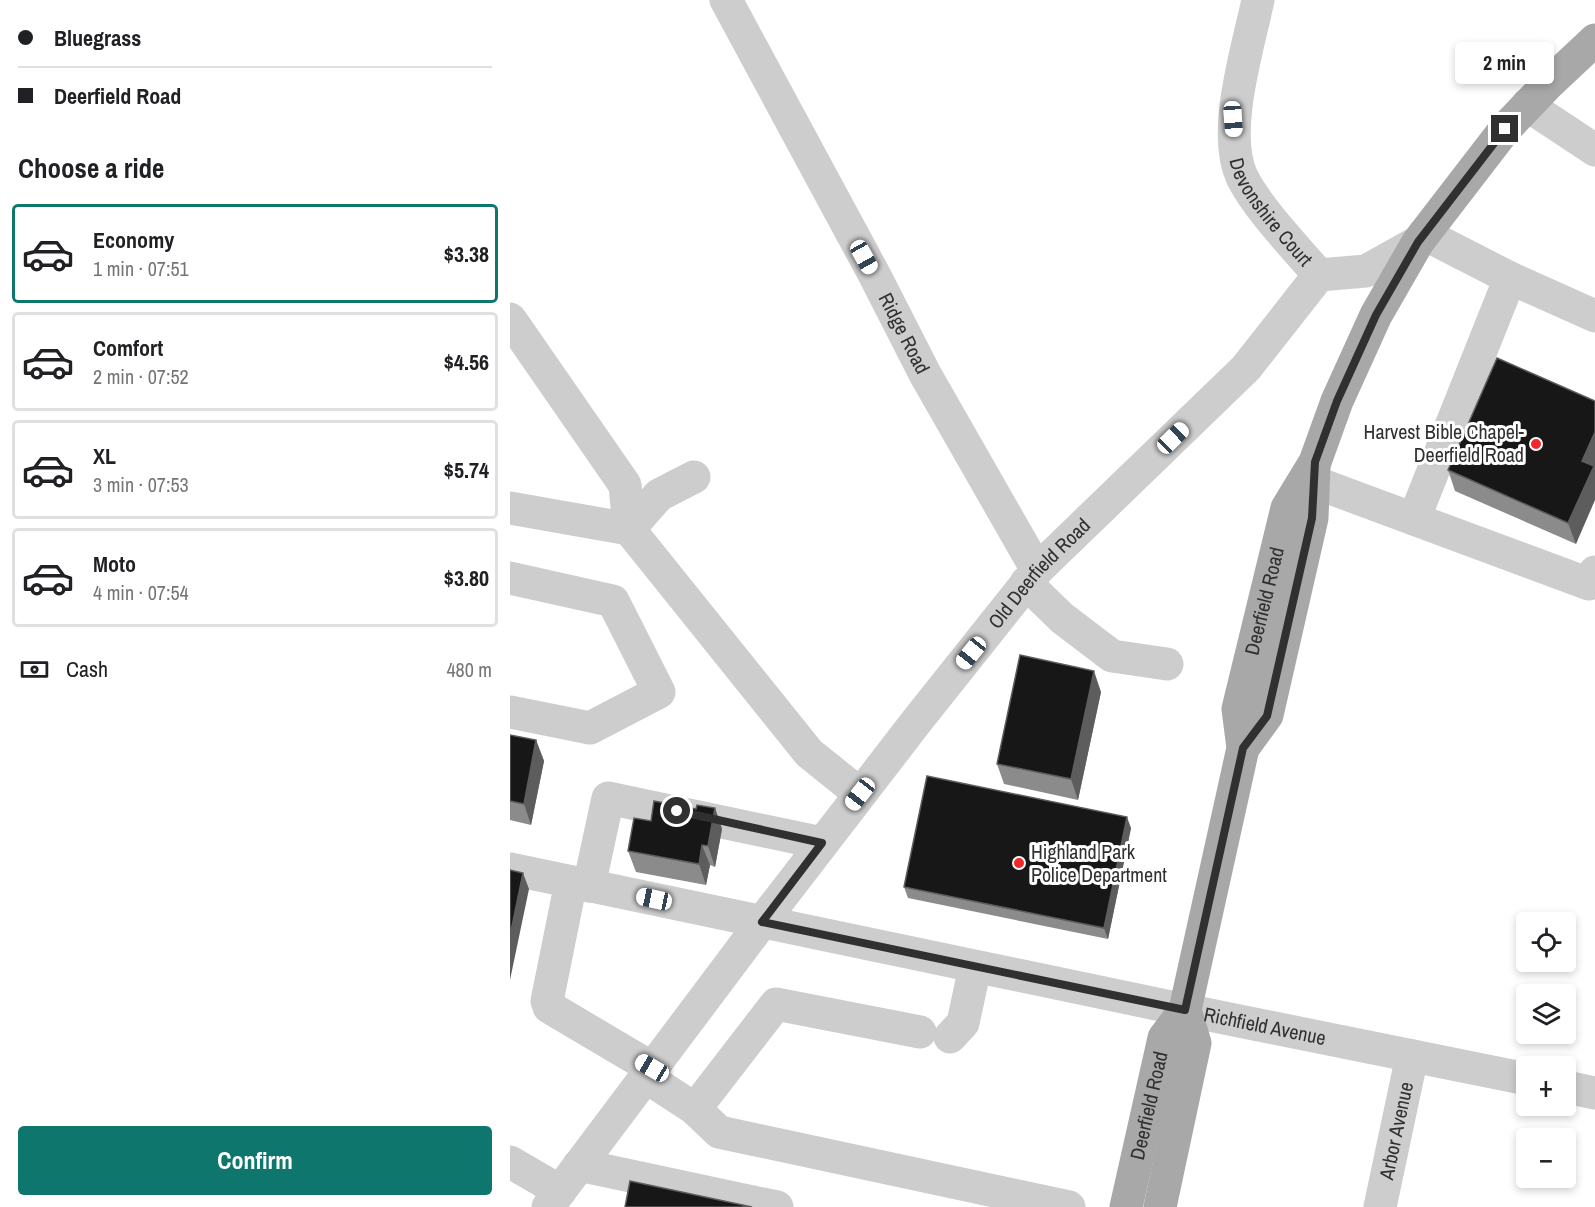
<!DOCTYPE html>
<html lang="en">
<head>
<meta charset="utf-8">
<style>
	:root { --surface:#fff; --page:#f6f6f6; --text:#202124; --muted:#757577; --line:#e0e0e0; --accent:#0f766e }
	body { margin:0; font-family:"Archivo Narrow",sans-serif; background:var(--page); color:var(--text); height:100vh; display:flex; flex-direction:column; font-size:22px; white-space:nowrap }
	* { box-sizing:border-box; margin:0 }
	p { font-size:20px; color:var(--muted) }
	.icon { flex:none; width:33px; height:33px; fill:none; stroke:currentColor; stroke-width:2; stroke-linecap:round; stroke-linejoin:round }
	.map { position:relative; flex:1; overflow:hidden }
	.panel { display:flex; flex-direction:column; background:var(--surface); width:510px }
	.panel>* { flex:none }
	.banner { display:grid; align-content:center; height:132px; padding:0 18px; background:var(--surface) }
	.tools { position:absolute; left:1006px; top:912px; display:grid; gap:12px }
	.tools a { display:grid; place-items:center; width:60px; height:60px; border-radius:6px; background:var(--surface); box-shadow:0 3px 9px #0003; font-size:30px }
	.end { position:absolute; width:27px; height:27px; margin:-14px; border:8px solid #303030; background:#fff; box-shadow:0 0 0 3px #fff }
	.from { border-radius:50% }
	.bubble { position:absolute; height:42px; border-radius:6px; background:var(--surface); box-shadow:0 3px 9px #0003; font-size:20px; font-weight:700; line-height:42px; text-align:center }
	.car { position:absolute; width:18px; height:36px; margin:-18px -9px; border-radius:8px; box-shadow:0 0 4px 2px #0007; background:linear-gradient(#fff 24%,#345 0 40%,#fff 0 76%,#345 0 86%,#fff 0) }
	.banner b { display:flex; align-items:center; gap:21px; height:57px; font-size:22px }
	.banner b+b { border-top:2px solid var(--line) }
	.banner i { width:15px; height:15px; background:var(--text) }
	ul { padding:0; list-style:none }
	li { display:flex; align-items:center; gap:18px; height:99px; margin:0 12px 9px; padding:0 6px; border:3px solid var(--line); border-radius:6px }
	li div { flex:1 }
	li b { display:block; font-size:22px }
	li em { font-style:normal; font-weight:700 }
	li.current { border-color:var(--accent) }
	li>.icon { width:54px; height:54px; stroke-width:1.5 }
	h2 { padding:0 18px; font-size:27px; line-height:72px }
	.pay { display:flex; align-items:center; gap:15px; height:66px; padding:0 18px; font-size:22px }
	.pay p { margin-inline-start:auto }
	.action { display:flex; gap:12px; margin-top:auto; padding:12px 18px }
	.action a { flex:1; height:69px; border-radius:6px; background:var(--accent); color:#fff; font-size:24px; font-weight:700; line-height:69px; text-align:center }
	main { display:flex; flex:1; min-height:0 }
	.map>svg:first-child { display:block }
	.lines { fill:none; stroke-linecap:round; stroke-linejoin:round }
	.minor { stroke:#cdcdcd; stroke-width:33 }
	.major { stroke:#a8a8a8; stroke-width:33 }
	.wall { fill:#8b8b8b }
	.shaded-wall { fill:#5d5d5d }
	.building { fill:#171717; stroke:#5d5d5d; stroke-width:1.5 }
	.route { stroke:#303030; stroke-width:8 }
	.poi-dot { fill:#f22729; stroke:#fff; stroke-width:2 }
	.labels { text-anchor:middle; stroke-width:6; stroke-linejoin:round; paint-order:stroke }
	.street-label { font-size:20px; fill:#303030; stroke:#fff }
	.poi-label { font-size:20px; fill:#303030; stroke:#fff; text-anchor:end }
</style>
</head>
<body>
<main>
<section class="panel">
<div class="banner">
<b><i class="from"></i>Bluegrass</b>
<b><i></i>Deerfield Road</b>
</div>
<h2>Choose a ride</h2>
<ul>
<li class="current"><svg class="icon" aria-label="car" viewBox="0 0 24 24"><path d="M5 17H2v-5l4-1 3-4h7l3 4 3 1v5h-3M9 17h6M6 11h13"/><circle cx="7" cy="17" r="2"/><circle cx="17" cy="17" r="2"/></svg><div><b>Economy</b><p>1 min · 07:51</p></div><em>$3.38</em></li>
<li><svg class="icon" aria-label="car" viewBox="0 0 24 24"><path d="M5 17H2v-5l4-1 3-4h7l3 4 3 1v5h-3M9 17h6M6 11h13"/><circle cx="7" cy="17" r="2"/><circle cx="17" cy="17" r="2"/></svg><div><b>Comfort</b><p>2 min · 07:52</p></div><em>$4.56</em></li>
<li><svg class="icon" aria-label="car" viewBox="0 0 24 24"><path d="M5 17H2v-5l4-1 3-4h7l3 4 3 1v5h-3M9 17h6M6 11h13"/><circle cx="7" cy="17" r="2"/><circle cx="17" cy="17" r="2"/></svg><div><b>XL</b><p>3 min · 07:53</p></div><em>$5.74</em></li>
<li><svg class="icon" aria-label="car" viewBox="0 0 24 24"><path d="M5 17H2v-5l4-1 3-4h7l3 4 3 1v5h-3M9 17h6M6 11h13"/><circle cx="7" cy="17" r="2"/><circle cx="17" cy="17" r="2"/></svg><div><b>Moto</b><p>4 min · 07:54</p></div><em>$3.80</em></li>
</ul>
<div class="pay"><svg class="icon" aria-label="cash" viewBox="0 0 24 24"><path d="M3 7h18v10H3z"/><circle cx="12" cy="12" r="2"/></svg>Cash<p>480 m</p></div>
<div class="action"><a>Confirm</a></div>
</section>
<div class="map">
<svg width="1085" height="1207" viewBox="0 0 1085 1207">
	<rect width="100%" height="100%" fill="#fff"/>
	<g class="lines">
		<g class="minor">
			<path id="s1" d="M216,0L365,276L415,374L527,570"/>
			<path id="s2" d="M748,0C738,48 711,132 732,177C748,209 785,247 809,275"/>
			<polyline points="1017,105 1085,150"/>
			<polyline points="914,234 1000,278 1085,316"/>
			<polyline points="0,319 115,485 119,529"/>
			<polyline points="804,482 1079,584 1085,572"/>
			<polyline points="0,508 119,529 299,753 350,794"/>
			<polyline points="904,519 1000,278"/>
			<polyline points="119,529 149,495 184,477"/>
			<polyline points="0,578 103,601 149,692 80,728 0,712"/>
			<polyline points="516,583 552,618 602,656 657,664"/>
			<path id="s3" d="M0,869L675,1010L1017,1079"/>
			<polyline points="61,882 37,1001 39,1007 142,1068"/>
			<polyline points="79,886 98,798 312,843"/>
			<polyline points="440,1037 453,1023 465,967"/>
			<polyline points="136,1077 185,1109 209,1132 559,1207"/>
			<polyline points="1056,1087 1085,1093"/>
			<polyline points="185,1109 266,1004 410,1032"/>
			<polyline points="0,1162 50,1191"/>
			<polyline points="69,1165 267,1207"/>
			<path id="s4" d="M38,1207L252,922L406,722L527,570L736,368L809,275L856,271L908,242"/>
			<path id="s5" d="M870,1207L902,1056"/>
		</g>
		<g class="major">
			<polyline points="733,748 757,715 802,518 804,466"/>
			<path id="s6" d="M616,1207L654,1038L675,1010L733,748L728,709L777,508L805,462L827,401L866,315L908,242L995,129L1037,85L1085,40"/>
			<polyline points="650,1207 685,1043 675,1010"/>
		</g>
	</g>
	<g class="wall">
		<polygon points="1085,401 1066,544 945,491 938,470"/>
		<polygon points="591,692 568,800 494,784 487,764"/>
		<polygon points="0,735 26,740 34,761 21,825 0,820"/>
		<polygon points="205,808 212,829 205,867 200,865 196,885 126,872 118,851 141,821 186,809"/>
		<polygon points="621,828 598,939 398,898 394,887"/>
	</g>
	<g class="shaded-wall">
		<polygon points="1085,432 1085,500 1066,544 1058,523 1072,461"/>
		<polygon points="584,671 591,692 568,800 561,779"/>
		<polygon points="26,740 34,761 21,825 14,804"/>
		<polygon points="205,808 212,829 205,867 198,846"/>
		<polygon points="617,817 621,828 598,939 594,928"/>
		<polygon points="192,845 200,865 196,885 189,864"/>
		<polygon points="13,873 19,889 0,980 0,936"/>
	</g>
	<g class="building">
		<polygon points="987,358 1085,401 1085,432 1072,461 1084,466 1058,523 938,470"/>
		<polygon points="510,655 584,671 561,779 487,764"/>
		<polygon points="0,735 26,740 14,804 0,801"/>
		<polygon points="417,776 617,817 594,928 394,887"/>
		<polygon points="144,801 186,809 187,805 205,808 198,846 192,845 189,864 118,851 124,818 141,821"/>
		<polygon points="0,870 13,873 0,936"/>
		<polygon points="120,1181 242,1207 115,1207"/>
	</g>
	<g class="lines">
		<polyline class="route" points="167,811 312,843 252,922 675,1010 733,748 757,716 802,518 805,462 827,401 866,315 908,242 995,129"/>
	</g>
	<g class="poi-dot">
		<circle cx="1026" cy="444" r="6"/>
		<circle cx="509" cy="863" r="6"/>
	</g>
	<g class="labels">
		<g class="street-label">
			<text dy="7" stroke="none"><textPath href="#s2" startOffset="225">Devonshire Court</textPath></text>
			<text dy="7" stroke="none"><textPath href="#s1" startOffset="378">Ridge Road</textPath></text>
			<text dy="7" stroke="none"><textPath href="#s4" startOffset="802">Old Deerfield Road</textPath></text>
			<text dy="7" stroke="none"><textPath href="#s6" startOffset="627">Deerfield Road</textPath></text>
			<text dy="7" stroke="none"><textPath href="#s3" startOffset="771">Richfield Avenue</textPath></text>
			<text dy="7" stroke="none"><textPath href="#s6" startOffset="104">Deerfield Road</textPath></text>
			<text dy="7" stroke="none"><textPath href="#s5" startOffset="78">Arbor Avenue</textPath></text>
		</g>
		<g class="poi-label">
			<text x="1014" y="439">Harvest Bible Chapel-<tspan x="1014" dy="23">Deerfield Road</tspan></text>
			<text x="521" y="859" text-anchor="start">Highland Park<tspan x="521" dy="23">Police Department</tspan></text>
		</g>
	</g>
</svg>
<div class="tools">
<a><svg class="icon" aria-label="locate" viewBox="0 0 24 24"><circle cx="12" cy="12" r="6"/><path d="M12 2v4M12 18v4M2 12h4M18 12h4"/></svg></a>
<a><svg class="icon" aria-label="layers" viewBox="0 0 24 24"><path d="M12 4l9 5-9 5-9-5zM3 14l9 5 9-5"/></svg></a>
<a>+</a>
<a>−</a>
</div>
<i class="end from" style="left:167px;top:811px"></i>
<i class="end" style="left:995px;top:129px"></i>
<div class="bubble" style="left:945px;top:42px;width:99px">2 min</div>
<i class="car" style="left:723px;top:119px;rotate:176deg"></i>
<i class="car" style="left:354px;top:257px;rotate:151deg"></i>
<i class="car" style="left:663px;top:438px;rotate:46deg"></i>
<i class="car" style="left:461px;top:653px;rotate:219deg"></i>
<i class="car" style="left:350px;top:794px;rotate:218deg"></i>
<i class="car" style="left:144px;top:899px;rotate:282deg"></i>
<i class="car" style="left:142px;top:1068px;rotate:300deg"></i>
</div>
</main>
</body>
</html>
